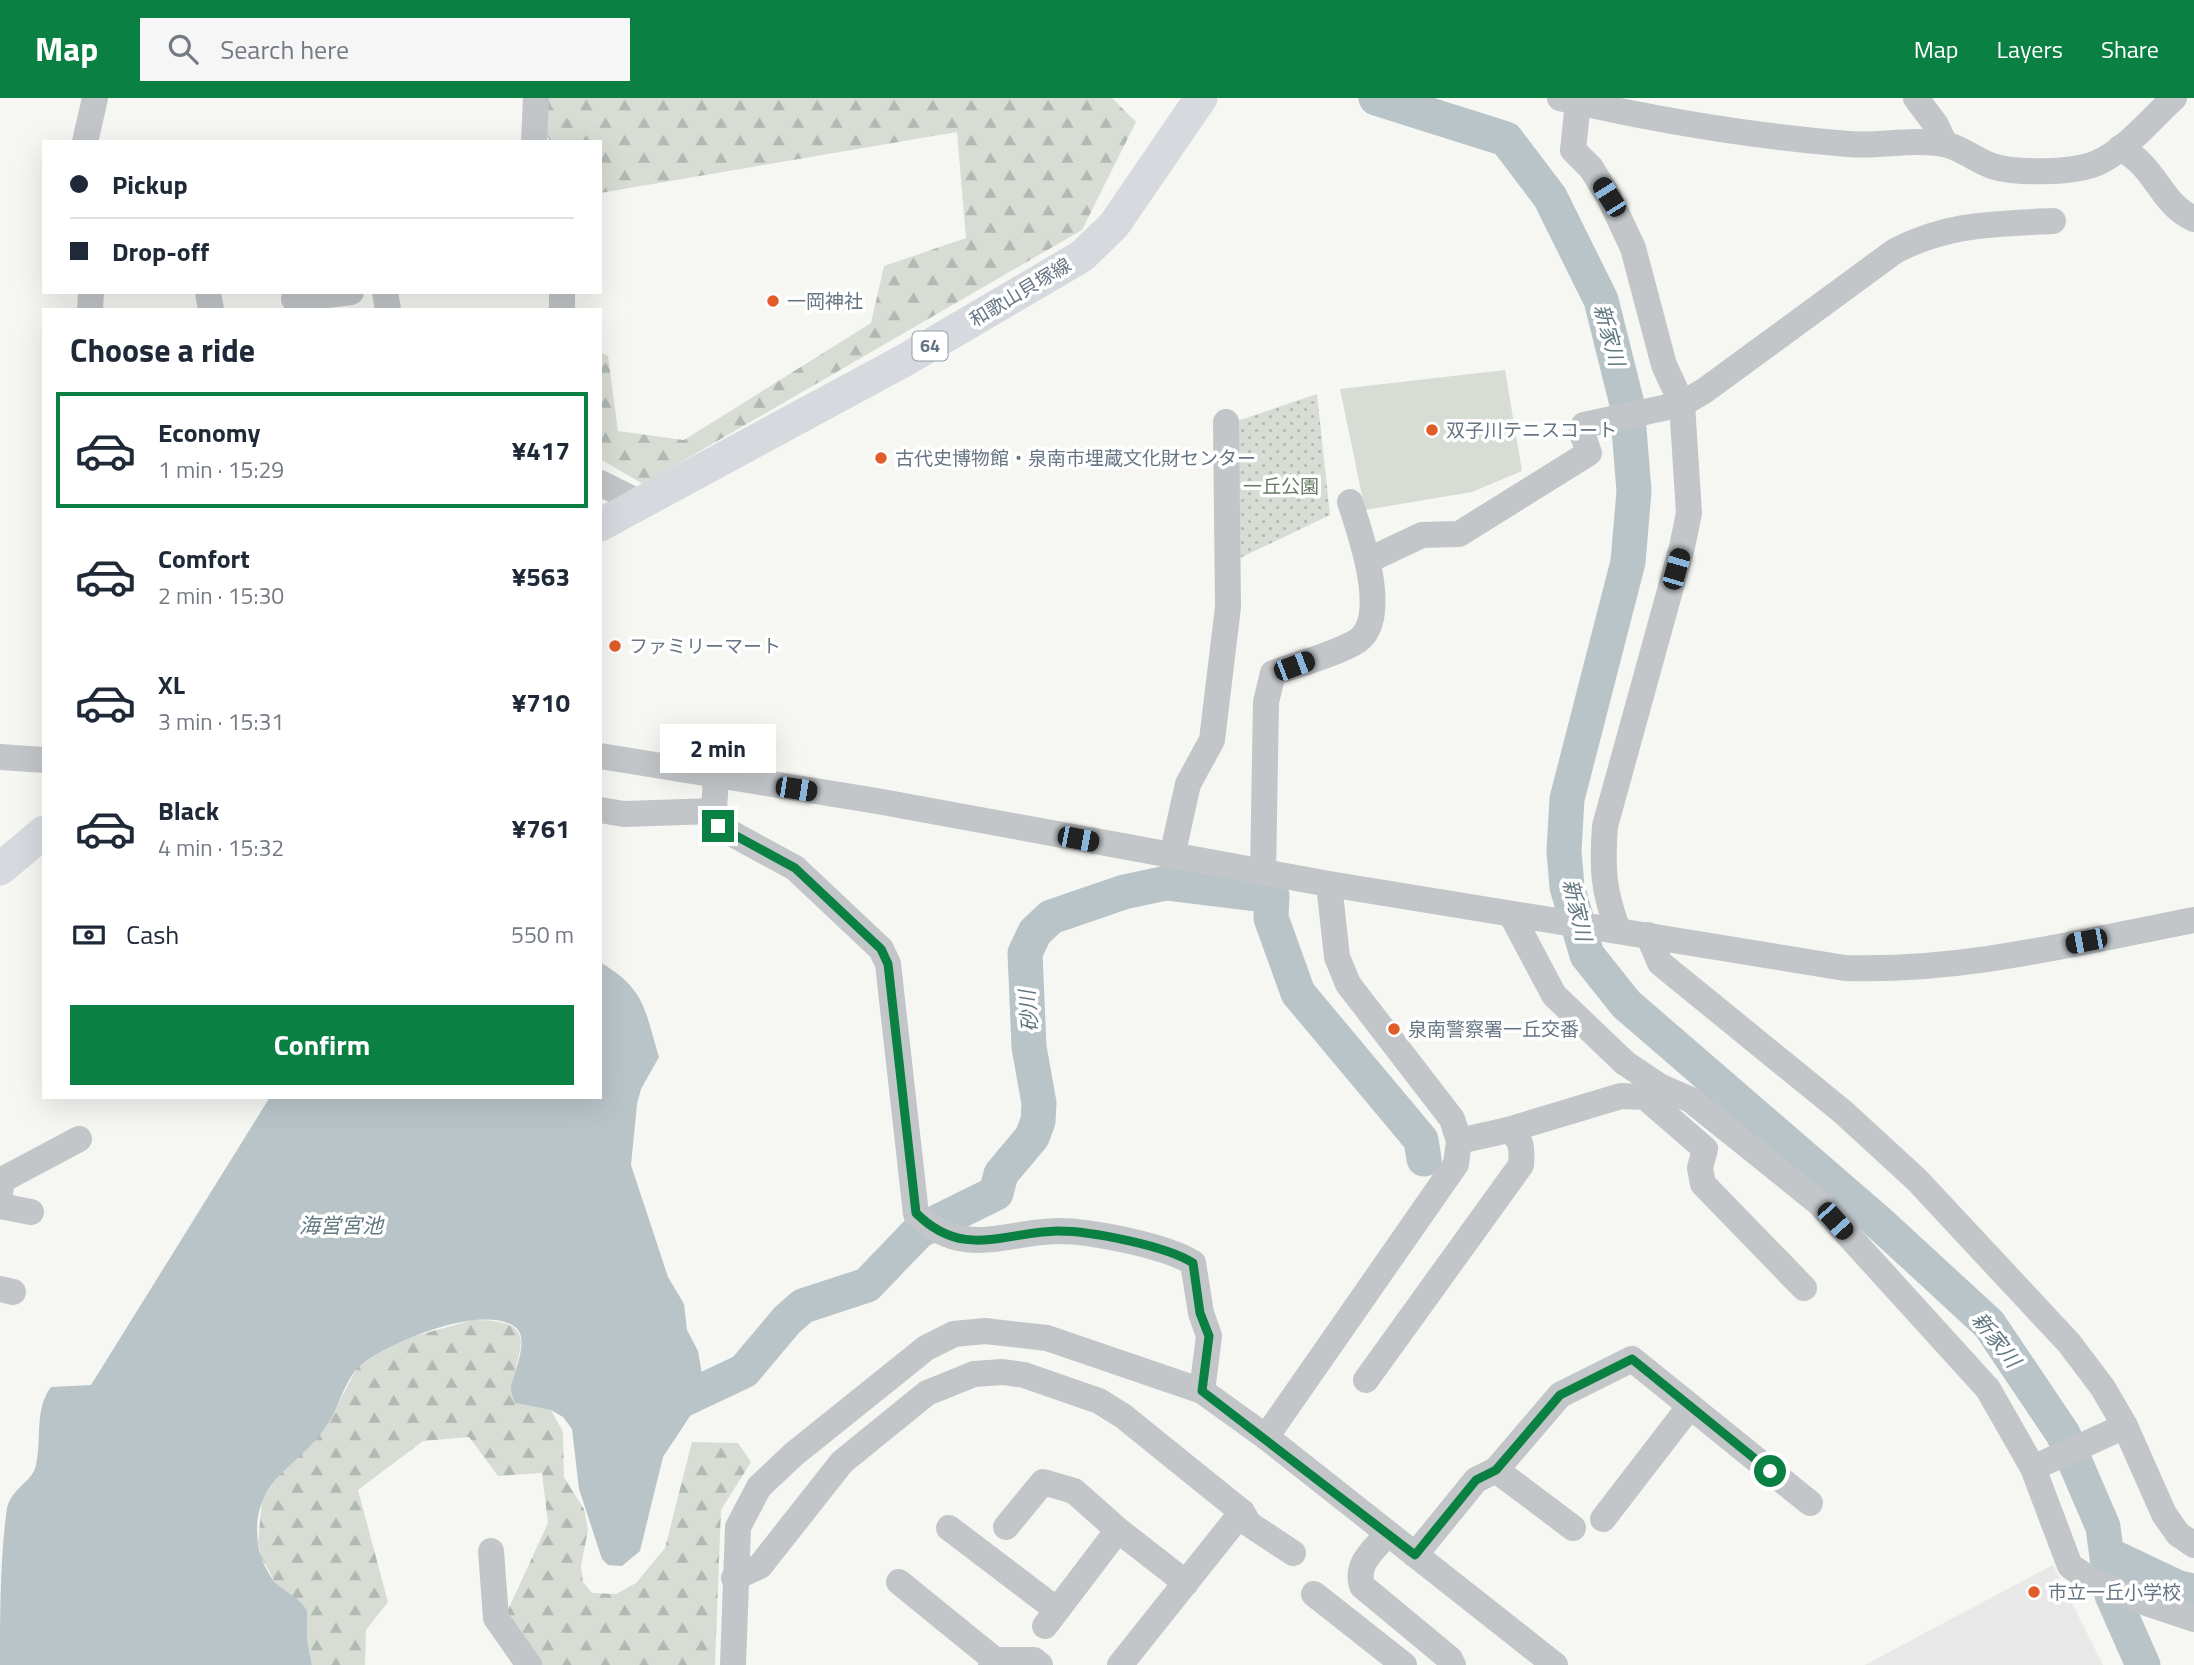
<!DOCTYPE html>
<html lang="en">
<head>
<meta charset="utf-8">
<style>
	:root { --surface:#fff; --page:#f6f6f7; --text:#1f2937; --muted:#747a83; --line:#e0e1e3; --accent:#0b8043 }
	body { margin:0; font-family:"Titillium Web","Noto Sans JP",sans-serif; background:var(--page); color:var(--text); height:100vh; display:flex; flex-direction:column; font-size:26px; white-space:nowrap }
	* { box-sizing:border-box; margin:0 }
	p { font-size:23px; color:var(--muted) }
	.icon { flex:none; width:38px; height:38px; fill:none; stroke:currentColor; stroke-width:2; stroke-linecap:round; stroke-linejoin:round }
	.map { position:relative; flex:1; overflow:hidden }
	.side { position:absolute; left:42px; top:210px; width:560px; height:791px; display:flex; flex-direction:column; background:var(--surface); border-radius:0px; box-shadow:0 7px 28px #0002 }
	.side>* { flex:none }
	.hud { position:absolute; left:42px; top:42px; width:560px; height:154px; border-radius:0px; box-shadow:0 7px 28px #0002; display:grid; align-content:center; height:154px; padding:0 28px; background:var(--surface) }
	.end { position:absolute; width:32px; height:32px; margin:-16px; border:9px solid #0b8043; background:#fff; box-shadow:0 0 0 4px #fff }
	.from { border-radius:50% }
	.bubble { position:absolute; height:49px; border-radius:0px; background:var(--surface); box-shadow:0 7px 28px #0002; font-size:23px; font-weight:700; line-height:49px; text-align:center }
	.car { position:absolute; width:21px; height:42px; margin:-21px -10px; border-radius:9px; box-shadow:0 0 5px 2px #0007; background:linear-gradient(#222 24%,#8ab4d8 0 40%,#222 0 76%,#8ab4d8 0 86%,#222 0) }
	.hud b { display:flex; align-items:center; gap:24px; height:66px; font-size:26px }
	.hud b+b { border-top:2px solid var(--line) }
	.hud i { width:18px; height:18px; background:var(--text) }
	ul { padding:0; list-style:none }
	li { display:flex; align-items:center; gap:21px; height:116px; margin:0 14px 10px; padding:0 14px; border:4px solid transparent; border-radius:0px }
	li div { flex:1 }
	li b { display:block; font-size:26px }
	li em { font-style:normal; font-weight:700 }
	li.selected { border-color:var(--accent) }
	li>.icon { width:63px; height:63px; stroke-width:1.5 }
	h2 { padding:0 28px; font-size:32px; line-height:84px }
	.pay { display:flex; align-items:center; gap:18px; height:77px; padding:0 28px; font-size:26px }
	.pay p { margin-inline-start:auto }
	.button { display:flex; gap:14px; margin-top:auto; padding:14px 28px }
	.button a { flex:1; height:80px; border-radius:0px; background:var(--accent); color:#fff; font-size:28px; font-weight:700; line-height:80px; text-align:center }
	header { display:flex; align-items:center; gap:42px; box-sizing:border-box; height:98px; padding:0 35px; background:var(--accent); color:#fff }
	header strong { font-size:33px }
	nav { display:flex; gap:38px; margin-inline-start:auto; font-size:24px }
	.search { width:490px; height:63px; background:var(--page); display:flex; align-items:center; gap:18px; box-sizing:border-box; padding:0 24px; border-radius:0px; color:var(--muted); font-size:26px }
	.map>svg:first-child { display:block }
	.built { fill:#e7e8e7 }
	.grass { fill:#d7ddd4 }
	.forest { fill:url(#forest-firs) }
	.park { fill:url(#park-dots) }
	.water { fill:#b9c4c9 }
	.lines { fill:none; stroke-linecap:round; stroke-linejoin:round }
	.river { stroke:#b9c4c9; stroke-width:35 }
	.minor { stroke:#c2c6c9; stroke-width:26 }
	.major { stroke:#d6dade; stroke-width:33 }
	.route { stroke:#0b8043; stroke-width:9 }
	.poi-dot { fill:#e25c28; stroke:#fff; stroke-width:2.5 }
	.labels { text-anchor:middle; stroke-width:7; stroke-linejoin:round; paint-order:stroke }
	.shield { fill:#fff; stroke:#949ea9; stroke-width:2 }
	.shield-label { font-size:18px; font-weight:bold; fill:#667584 }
	.street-label { font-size:19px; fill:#667584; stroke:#fff }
	.poi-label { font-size:19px; fill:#667584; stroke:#fff; text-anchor:start }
	.park-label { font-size:19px; fill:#687b64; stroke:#fff }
	.water-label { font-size:21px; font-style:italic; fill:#617780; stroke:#fff }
</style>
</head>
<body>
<header>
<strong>Map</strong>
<div class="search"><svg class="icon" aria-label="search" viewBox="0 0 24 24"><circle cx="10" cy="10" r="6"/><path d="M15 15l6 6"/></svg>Search here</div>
<nav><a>Map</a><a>Layers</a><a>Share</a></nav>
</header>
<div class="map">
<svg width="2194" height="1567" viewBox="0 0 2194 1567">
	<defs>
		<pattern id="forest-firs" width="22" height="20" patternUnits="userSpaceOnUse" patternTransform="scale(1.75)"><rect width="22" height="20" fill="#d7ddd4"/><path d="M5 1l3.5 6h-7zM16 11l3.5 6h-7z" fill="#b2b8b2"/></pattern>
		<pattern id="park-dots" width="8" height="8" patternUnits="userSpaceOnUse" patternTransform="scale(1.75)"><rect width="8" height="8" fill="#d7ddd4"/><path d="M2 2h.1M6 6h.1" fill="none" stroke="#b2b8b2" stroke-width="1.8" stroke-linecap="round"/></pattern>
	</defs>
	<rect width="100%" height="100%" fill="#f6f7f3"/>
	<polygon class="built" points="2053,1467 2103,1567 1865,1567 1951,1521"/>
	<polygon class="grass" points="1505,272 1522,373 1472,394 1365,412 1340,291"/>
	<g class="forest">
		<polygon points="546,0 1112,0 1136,24 1082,132 643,386 600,361 600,254 608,258 618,333 684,342 871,225 884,168 966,140 957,34 600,95 600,44 550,44 544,30"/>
		<path d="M473,1222C557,1222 502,1263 515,1305L551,1312L563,1334L564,1379L584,1411L588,1432L581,1468L583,1484L592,1495L616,1496L636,1485L665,1450L692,1344L738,1345L751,1364L721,1412L715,1567H541L506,1516L548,1425L542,1375L498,1378L469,1339L423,1343L358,1392L388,1504L366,1532L365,1567H312L307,1542V1511L276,1486L261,1459L258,1445L262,1401L286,1368L326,1329L358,1268L400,1242Z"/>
	</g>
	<polygon class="park" points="1317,296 1330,417 1236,462 1234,324"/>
	<path class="water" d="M600,864C646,892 644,910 659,959L641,991L637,1006L631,1067L668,1179L684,1206L687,1232L698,1253L702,1276L696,1309L663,1359L640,1453L622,1468L608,1467L602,1461L579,1391L572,1331L563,1319L551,1312L515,1305C513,1300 511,1295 511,1290C513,1275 531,1240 515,1229C483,1205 388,1244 361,1267C345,1280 339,1310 327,1327C300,1370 250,1380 258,1446C259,1458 269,1480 279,1488C289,1496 300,1501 307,1512V1542L312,1567H0C0,1517 0,1459 7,1410C13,1388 32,1385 36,1367C42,1340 34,1312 51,1289L91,1287L270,999H600Z"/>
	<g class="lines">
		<g class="river">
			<polyline points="1376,0 1506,41 1550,99 1601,202 1627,306 1634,393 1628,464 1567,701 1564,753 1567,789 1587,857 1626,906 1876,1122 1989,1226 2063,1336 2103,1429 2112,1497 2143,1567"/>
			<polyline points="657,1314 744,1273 787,1222 803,1208 867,1187 919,1133 996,1095 1001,1076 1032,1039 1038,1023 1039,1005 1029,949 1025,855 1035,834 1051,819 1124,794 1166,785 1272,798 1271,820 1298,895 1421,1042 1424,1061"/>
			<polyline points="2109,1457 2179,1490 2194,1493"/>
		</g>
		<g class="minor">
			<path d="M1560,0C1655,22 1751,38 1848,46C1879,49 1913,40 1944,46C1961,49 1976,63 1992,68C2016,76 2074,75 2097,65C2126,52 2151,21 2174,0"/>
			<polyline points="1916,0 1936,27 1945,46"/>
			<path d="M1578,4L1573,52L1591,70L1609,99L1633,150L1664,267L1682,306L1689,415L1682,449L1605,728C1602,771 1603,792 1618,832"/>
			<polyline points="85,44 95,0"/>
			<polyline points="534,44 536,0"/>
			<path d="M2120,50C2158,70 2159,105 2194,121"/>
			<polyline points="208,194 211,212"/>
			<polyline points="385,194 388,212"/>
			<polyline points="562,194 562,212"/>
			<polyline points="294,201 351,194"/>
			<polyline points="90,212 91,194"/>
			<polyline points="600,385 642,406"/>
			<path d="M1369,462L1422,437L1459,436L1589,355L1582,335L1584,327L1682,306L1704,293L1895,153C1949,125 1994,126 2053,123"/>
			<path d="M600,658L877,703L1329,786L1845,870C1963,874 2079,844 2194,822"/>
			<polyline points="0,659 44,662"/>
			<path d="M716,679L714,713L718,728L795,770L881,851L888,866L916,1116C964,1161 1003,1134 1058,1133C1091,1133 1167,1148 1193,1165L1201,1215L1209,1238L1202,1293"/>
			<polyline points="600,712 624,716 714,713"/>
			<polyline points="1172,758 1188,686 1212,642 1228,509 1226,324"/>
			<path d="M1263,775L1266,604L1273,575C1299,566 1330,558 1354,545C1393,525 1360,435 1350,404"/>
			<polyline points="1511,816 1554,897 1625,965 1661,989 1691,1002 1819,1105 1988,1291 2033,1370 2070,1468 2090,1481 2134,1501 2194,1521"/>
			<polyline points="1648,837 1660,865 1843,1014 1917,1082 2069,1245 2103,1290 2125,1328 2164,1416 2178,1436 2194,1447"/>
			<polyline points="1459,1043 1508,1032 1621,998 1645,999 1705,1051 1700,1070 1703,1086 1804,1190"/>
			<polyline points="0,1095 2,1082 79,1041"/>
			<polyline points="0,1108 31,1114"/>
			<polyline points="0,1191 13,1194"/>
			<path d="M1366,1282L1521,1067C1522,1051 1523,1042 1508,1032"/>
			<polyline points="1266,1339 1456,1066 1459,1043 1452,1021 1348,886 1337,859 1329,786"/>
			<polyline points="2033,1370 2125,1328"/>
			<polyline points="1496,1372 1560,1297 1632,1261 1810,1405"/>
			<polyline points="1603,1421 1690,1308"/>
			<polyline points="1006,1429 1043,1384 1074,1393 1118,1432 1186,1485"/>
			<polyline points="949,1430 1057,1512"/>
			<path d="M1388,1435C1374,1452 1355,1465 1362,1488L1450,1561L1453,1567"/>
			<polyline points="491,1453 496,1520 529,1567"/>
			<polyline points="1415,1457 1476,1382 1496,1372 1573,1430"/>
			<polyline points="734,1480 760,1468 842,1364 927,1295 974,1276 1003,1274 1024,1277 1099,1303 1123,1318 1242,1414 1249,1426 1293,1455"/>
			<polyline points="899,1484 995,1562 991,1567"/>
			<polyline points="1314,1496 1404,1567"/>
			<polyline points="1045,1528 1118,1432"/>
			<polyline points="995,1562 1034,1562 1040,1567"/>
			<polyline points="733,1567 738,1429 759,1389 794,1356 926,1250 954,1236 985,1233 1047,1240 1202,1293 1266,1339 1555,1567"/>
			<polyline points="1120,1567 1242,1414"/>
		</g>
		<g class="major">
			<polyline points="600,427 905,262 1082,158 1114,127 1201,0"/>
			<polyline points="0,771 44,734"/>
		</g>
	</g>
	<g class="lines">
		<path class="route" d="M718,728L795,770L881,851L888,866L916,1115C963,1162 1004,1134 1058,1133C1091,1133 1167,1148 1193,1165L1200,1215L1209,1238L1202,1293L1415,1457L1476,1382L1496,1372L1560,1297L1632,1261L1770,1373"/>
	</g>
	<g class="poi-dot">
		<circle cx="773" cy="203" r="7"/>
		<circle cx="1432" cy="332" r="7"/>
		<circle cx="881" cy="360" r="7"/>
		<circle cx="615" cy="548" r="7"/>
		<circle cx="1394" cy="931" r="7"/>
		<circle cx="2034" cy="1494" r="7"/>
	</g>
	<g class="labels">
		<rect class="shield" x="912.5" y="233.5" width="35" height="29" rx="5"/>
		<g class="shield-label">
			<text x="930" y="254">64</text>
		</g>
		<g class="street-label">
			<text transform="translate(1020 194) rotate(-31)" y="7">和歌山貝塚線</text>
		</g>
		<g class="poi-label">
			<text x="787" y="210">一岡神社</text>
			<text x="1446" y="339">双子川テニスコート</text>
			<text x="895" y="367">古代史博物館・泉南市埋蔵文化財センター</text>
			<text x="629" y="555">ファミリーマート</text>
			<text x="1408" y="938">泉南警察署一丘交番</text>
			<text x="2048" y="1501">市立一丘小学校</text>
		</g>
		<g class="park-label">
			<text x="1281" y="395">一丘公園</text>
		</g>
		<g class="water-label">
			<text transform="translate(1609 237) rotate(75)" y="7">新家川</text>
			<text transform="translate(1577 812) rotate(77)" y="7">新家川</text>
			<text transform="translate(1029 913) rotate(-95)" y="7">砂川</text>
			<text x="341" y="1135">海営宮池</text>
			<text transform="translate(1996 1242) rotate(52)" y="7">新家川</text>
		</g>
	</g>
</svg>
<i class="end from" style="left:1770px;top:1373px"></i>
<i class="end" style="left:718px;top:728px"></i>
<div class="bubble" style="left:660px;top:626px;width:116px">2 min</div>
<i class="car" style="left:1609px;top:99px;rotate:328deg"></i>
<i class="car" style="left:1676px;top:471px;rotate:16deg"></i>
<i class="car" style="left:1294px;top:568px;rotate:69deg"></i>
<i class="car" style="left:796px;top:691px;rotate:99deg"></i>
<i class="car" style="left:1078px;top:741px;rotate:101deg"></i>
<i class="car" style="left:2086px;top:843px;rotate:259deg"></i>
<i class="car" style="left:1835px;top:1123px;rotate:138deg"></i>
<div class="hud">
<b><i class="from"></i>Pickup</b>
<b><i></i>Drop-off</b>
</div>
<section class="side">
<h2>Choose a ride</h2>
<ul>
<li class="selected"><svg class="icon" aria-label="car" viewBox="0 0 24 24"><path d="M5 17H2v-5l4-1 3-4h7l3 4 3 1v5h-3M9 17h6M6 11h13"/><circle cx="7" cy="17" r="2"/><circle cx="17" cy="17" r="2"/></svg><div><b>Economy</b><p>1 min · 15:29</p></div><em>¥417</em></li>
<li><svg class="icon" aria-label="car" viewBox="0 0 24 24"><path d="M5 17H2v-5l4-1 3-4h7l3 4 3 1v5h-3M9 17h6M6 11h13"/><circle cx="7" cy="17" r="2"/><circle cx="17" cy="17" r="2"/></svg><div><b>Comfort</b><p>2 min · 15:30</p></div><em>¥563</em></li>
<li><svg class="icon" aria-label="car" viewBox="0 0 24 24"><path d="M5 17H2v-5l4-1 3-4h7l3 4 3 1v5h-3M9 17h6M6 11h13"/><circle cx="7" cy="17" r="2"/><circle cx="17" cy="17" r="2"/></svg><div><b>XL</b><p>3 min · 15:31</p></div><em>¥710</em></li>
<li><svg class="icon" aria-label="car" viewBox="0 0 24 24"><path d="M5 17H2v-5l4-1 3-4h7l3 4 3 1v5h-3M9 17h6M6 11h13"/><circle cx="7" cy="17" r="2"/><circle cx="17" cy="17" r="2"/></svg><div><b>Black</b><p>4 min · 15:32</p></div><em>¥761</em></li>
</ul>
<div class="pay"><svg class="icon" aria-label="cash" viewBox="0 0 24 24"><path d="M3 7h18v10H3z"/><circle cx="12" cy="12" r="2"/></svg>Cash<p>550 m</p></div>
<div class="button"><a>Confirm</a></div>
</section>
</div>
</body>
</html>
